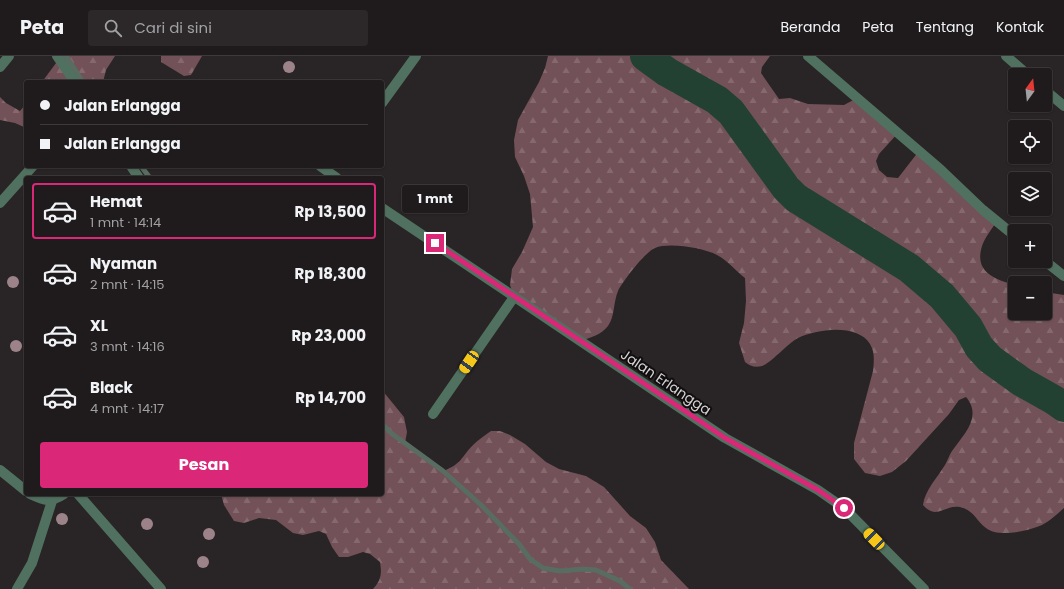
<!DOCTYPE html>
<html lang="id">
<head>
<meta charset="utf-8">
<style>
	:root { --surface:#1f1b1c; --page:#2c2829; --text:#f1f3f6; --muted:#a1a1a3; --line:#3c393b; --accent:#db2777 }
	body { margin:0; font-family:Poppins,sans-serif; background:var(--page); color:var(--text); height:100vh; display:flex; flex-direction:column; font-size:15px; white-space:nowrap }
	* { box-sizing:border-box; margin:0 }
	p { font-size:13px; color:var(--muted) }
	.icon { flex:none; width:22px; height:22px; fill:none; stroke:currentColor; stroke-width:2; stroke-linecap:round; stroke-linejoin:round }
	.map { position:relative; flex:1; overflow:hidden }
	.side { position:absolute; left:24px; top:120px; width:360px; height:320px; display:flex; flex-direction:column; background:var(--surface); border-radius:4px; box-shadow:0 1px 3px #0004,0 0 0 1px var(--line) }
	.side>* { flex:none }
	.hud { position:absolute; left:24px; top:24px; width:360px; height:88px; border-radius:4px; box-shadow:0 1px 3px #0004,0 0 0 1px var(--line); display:grid; align-content:center; height:88px; padding:0 16px; background:var(--surface) }
	.needle { width:26px; rotate:15deg }
	.fabs { position:absolute; left:1008px; top:12px; display:grid; gap:8px }
	.fabs a { display:grid; place-items:center; width:44px; height:44px; border-radius:4px; background:var(--surface); box-shadow:0 1px 3px #0004,0 0 0 1px var(--line); font-size:20px }
	.end { position:absolute; width:18px; height:18px; margin:-9px; border:5px solid #db2777; background:#fff; box-shadow:0 0 0 2px #fff }
	.from { border-radius:50% }
	.bubble { position:absolute; height:28px; border-radius:4px; background:var(--surface); box-shadow:0 1px 3px #0004,0 0 0 1px var(--line); font-size:13px; font-weight:700; line-height:28px; text-align:center }
	.car { position:absolute; width:12px; height:24px; margin:-12px -6px; border-radius:5px; box-shadow:0 0 3px 1px #0007; background:linear-gradient(#f5c518 24%,#345 0 40%,#f5c518 0 76%,#345 0 86%,#f5c518 0) }
	.hud b { display:flex; align-items:center; gap:14px; height:38px; font-size:15px }
	.hud b+b { border-top:1px solid var(--line) }
	.hud i { width:10px; height:10px; background:var(--text) }
	ul { padding:7px 0 0; list-style:none }
	li { display:flex; align-items:center; gap:12px; height:56px; margin:0 8px 6px; padding:0 8px; border:2px solid transparent; border-radius:4px }
	li div { flex:1 }
	li b { display:block; font-size:15px }
	li em { font-style:normal; font-weight:700 }
	li.selected { border-color:var(--accent) }
	li>.icon { width:36px; height:36px; stroke-width:1.5 }
	.button { display:flex; gap:8px; margin-top:auto; padding:8px 16px }
	.button a { flex:1; height:46px; border-radius:4px; background:var(--accent); color:#fff; font-size:16px; font-weight:700; line-height:46px; text-align:center }
	header { display:flex; align-items:center; gap:24px; box-sizing:border-box; height:56px; padding:0 20px; background:var(--surface); border-bottom:1px solid var(--line) }
	header strong { font-size:19px }
	nav { display:flex; gap:22px; margin-inline-start:auto; font-size:14px }
	.search { width:280px; height:36px; background:var(--page); display:flex; align-items:center; gap:10px; box-sizing:border-box; padding:0 14px; border-radius:4px; color:var(--muted); font-size:15px }
	.map>svg:first-child { display:block }
	.forest { fill:url(#forest-firs) }
	.lines { fill:none; stroke-linecap:round; stroke-linejoin:round }
	.stream { stroke:#596c62; stroke-width:5 }
	.river { stroke:#234132; stroke-width:30 }
	.minor { stroke:#507160; stroke-width:10 }
	.tree { fill:#9b8389 }
	.route { stroke:#db2777; stroke-width:5 }
	.labels { text-anchor:middle; stroke-width:4; stroke-linejoin:round; paint-order:stroke }
	.street-label { font-size:14px; fill:#d6d2d3; stroke:#100e0e }
</style>
</head>
<body>
<header>
<strong>Peta</strong>
<div class="search"><svg class="icon" aria-label="search" viewBox="0 0 24 24"><circle cx="10" cy="10" r="6"/><path d="M15 15l6 6"/></svg>Cari di sini</div>
<nav><a>Beranda</a><a>Peta</a><a>Tentang</a><a>Kontak</a></nav>
</header>
<div class="map">
<svg width="1064" height="533" viewBox="0 0 1064 533">
	<defs>
		<pattern id="forest-firs" width="22" height="20" patternUnits="userSpaceOnUse"><rect width="22" height="20" fill="#725158"/><path d="M5 1l3.5 6h-7zM16 11l3.5 6h-7z" fill="#85696f"/></pattern>
	</defs>
	<rect width="100%" height="100%" fill="#292425"/>
	<g class="forest">
		<polygon points="57,0 115,0 106,14 103,26 42,26 59,3"/>
		<polygon points="161,0 202,0 191,19 184,20 161,6"/>
		<path d="M548,0H770L762,11L761,17L779,43L790,42L808,48L844,49L857,42L898,77L879,98L876,105L879,114L887,121L898,122L919,95L997,165C992,173 985,181 982,190C974,216 994,223 1015,229V257H1045V236L1064,239V452C1057,458 1050,465 1042,469C1029,475 998,482 986,472C975,464 975,455 960,451C945,448 937,465 923,449C925,434 937,422 945,409C948,404 949,399 952,395C963,379 983,361 966,341L959,344L949,358L906,405L892,416L880,420L865,417L854,403V387L873,315C874,306 875,296 870,288C857,267 817,273 798,282C787,288 771,307 762,310C755,312 750,310 745,306L739,287L744,267L746,245L745,222C737,216 726,203 717,199C704,192 669,186 655,192C646,195 622,226 618,235C613,247 615,260 608,270C601,279 590,282 579,285L514,241L510,229L512,213L522,196L533,171L530,138L524,120L515,101L514,84L518,64L539,26L545,12Z"/>
		<polygon points="0,41 6,47 20,55 26,48 26,72 15,67 0,64"/>
		<path d="M382,334L404,361L407,376L405,387L443,415C462,408 461,401 473,389C478,384 485,379 491,375H500L510,379L525,388L546,406L559,413L586,420L604,431L630,460L646,472L655,486L661,504L689,533H373C381,524 382,518 380,506L370,498L363,496L348,501H339L332,491L326,478L319,475L303,479L293,477L276,464L259,462L244,467L234,465L224,449L221,438H382V418L384,407L382,404Z"/>
	</g>
	<g class="lines">
		<g class="stream">
			<polyline points="66,0 83,26"/>
			<polyline points="141,110 150,122"/>
			<polyline points="382,368 391,377 443,415 480,448 519,488 530,503 543,512 560,515 583,513 596,514 620,525 630,533"/>
		</g>
		<polyline class="river" points="645,0 667,16 717,44 731,56 786,132 796,142 909,212 942,240 968,271 979,291 990,303 1022,326 1054,344 1064,351"/>
		<g class="minor">
			<polyline points="57,0 75,26"/>
			<polyline points="808,0 940,113 983,154 1015,180"/>
			<polyline points="1006,0 1028,19"/>
			<polyline points="0,11 9,0"/>
			<polyline points="1045,34 1064,50"/>
			<polyline points="382,47 416,0"/>
			<polyline points="131,110 139,122"/>
			<polyline points="320,110 337,122"/>
			<polyline points="0,147 33,110"/>
			<polyline points="382,152 725,382 818,434 844,452 924,533"/>
			<polyline points="1045,205 1064,220"/>
			<polyline points="433,358 514,241"/>
			<polyline points="0,414 26,435"/>
			<path d="M30,438C45,445 50,447 64,438"/>
			<polyline points="78,438 161,533"/>
			<polyline points="17,533 32,507 52,445"/>
		</g>
	</g>
	<g class="tree">
		<circle cx="289" cy="11" r="6"/>
		<circle cx="13" cy="226" r="6"/>
		<circle cx="16" cy="290" r="6"/>
		<circle cx="62" cy="463" r="6"/>
		<circle cx="147" cy="468" r="6"/>
		<circle cx="209" cy="478" r="6"/>
		<circle cx="203" cy="506" r="6"/>
	</g>
	<g class="lines">
		<polyline class="route" points="435,187 725,382 818,434 844,452"/>
	</g>
	<g class="labels">
		<g class="street-label">
			<text transform="translate(666 326) rotate(34)" y="5">Jalan Erlangga</text>
		</g>
	</g>
</svg>
<div class="fabs">
<a><svg class="needle" viewBox="-14 -14 28 28"><path d="M0-13l5 13h-10z" fill="#e53935"/><path d="M0 13l5-13h-10z" fill="#a1a1a3"/></svg></a>
<a><svg class="icon" aria-label="locate" viewBox="0 0 24 24"><circle cx="12" cy="12" r="6"/><path d="M12 2v4M12 18v4M2 12h4M18 12h4"/></svg></a>
<a><svg class="icon" aria-label="layers" viewBox="0 0 24 24"><path d="M12 4l9 5-9 5-9-5zM3 14l9 5 9-5"/></svg></a>
<a>+</a>
<a>−</a>
</div>
<i class="end from" style="left:844px;top:452px"></i>
<i class="end" style="left:435px;top:187px"></i>
<div class="bubble" style="left:402px;top:129px;width:66px">1 mnt</div>
<i class="car" style="left:469px;top:306px;rotate:214deg"></i>
<i class="car" style="left:874px;top:483px;rotate:316deg"></i>
<div class="hud">
<b><i class="from"></i>Jalan Erlangga</b>
<b><i></i>Jalan Erlangga</b>
</div>
<section class="side">
<ul>
<li class="selected"><svg class="icon" aria-label="car" viewBox="0 0 24 24"><path d="M5 17H2v-5l4-1 3-4h7l3 4 3 1v5h-3M9 17h6M6 11h13"/><circle cx="7" cy="17" r="2"/><circle cx="17" cy="17" r="2"/></svg><div><b>Hemat</b><p>1 mnt · 14:14</p></div><em>Rp 13,500</em></li>
<li><svg class="icon" aria-label="car" viewBox="0 0 24 24"><path d="M5 17H2v-5l4-1 3-4h7l3 4 3 1v5h-3M9 17h6M6 11h13"/><circle cx="7" cy="17" r="2"/><circle cx="17" cy="17" r="2"/></svg><div><b>Nyaman</b><p>2 mnt · 14:15</p></div><em>Rp 18,300</em></li>
<li><svg class="icon" aria-label="car" viewBox="0 0 24 24"><path d="M5 17H2v-5l4-1 3-4h7l3 4 3 1v5h-3M9 17h6M6 11h13"/><circle cx="7" cy="17" r="2"/><circle cx="17" cy="17" r="2"/></svg><div><b>XL</b><p>3 mnt · 14:16</p></div><em>Rp 23,000</em></li>
<li><svg class="icon" aria-label="car" viewBox="0 0 24 24"><path d="M5 17H2v-5l4-1 3-4h7l3 4 3 1v5h-3M9 17h6M6 11h13"/><circle cx="7" cy="17" r="2"/><circle cx="17" cy="17" r="2"/></svg><div><b>Black</b><p>4 mnt · 14:17</p></div><em>Rp 14,700</em></li>
</ul>
<div class="button"><a>Pesan</a></div>
</section>
</div>
</body>
</html>
